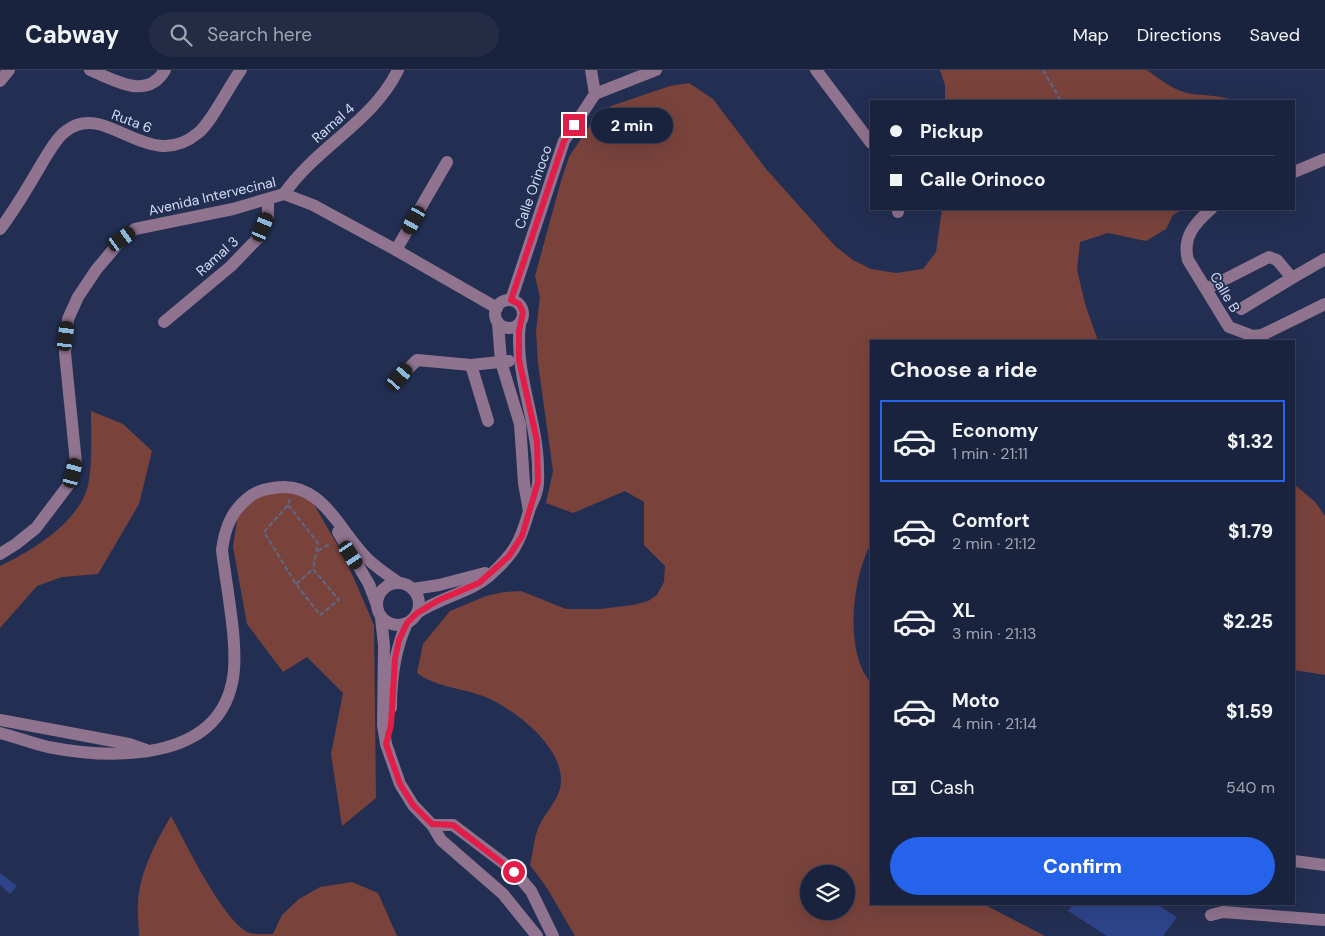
<!DOCTYPE html>
<html lang="en">
<head>
<meta charset="utf-8">
<style>
	:root { --surface:#1a233e; --page:#232b45; --text:#f1f3f6; --muted:#9fa4b0; --line:#384058; --accent:#2563eb }
	body { margin:0; font-family:"DM Sans",sans-serif; background:var(--page); color:var(--text); height:100vh; display:flex; flex-direction:column; font-size:19px; white-space:nowrap }
	* { box-sizing:border-box; margin:0 }
	p { font-size:16px; color:var(--muted) }
	.icon { flex:none; width:28px; height:28px; fill:none; stroke:currentColor; stroke-width:2; stroke-linecap:round; stroke-linejoin:round }
	.map { position:relative; flex:1; overflow:hidden }
	.drawer { position:absolute; left:870px; top:270px; width:425px; height:565px; display:flex; flex-direction:column; background:var(--surface); border-radius:0px; box-shadow:0 5px 20px #0002,0 0 0 1px var(--line) }
	.drawer>* { flex:none }
	.guide { position:absolute; left:870px; top:30px; width:425px; height:110px; border-radius:0px; box-shadow:0 5px 20px #0002,0 0 0 1px var(--line); display:grid; align-content:center; height:110px; padding:0 20px; background:var(--surface) }
	.controls { position:absolute; left:800px; top:795px; display:grid; gap:10px }
	.controls a { display:grid; place-items:center; width:55px; height:55px; border-radius:50%; background:var(--surface); box-shadow:0 5px 20px #0002,0 0 0 1px var(--line); font-size:25px }
	.end { position:absolute; width:22px; height:22px; margin:-11px; border:6px solid #e11d48; background:#fff; box-shadow:0 0 0 2px #fff }
	.from { border-radius:50% }
	.bubble { position:absolute; height:35px; border-radius:18px; background:var(--surface); box-shadow:0 5px 20px #0002,0 0 0 1px var(--line); font-size:16px; font-weight:800; line-height:35px; text-align:center }
	.car { position:absolute; width:15px; height:30px; margin:-15px -8px; border-radius:6px; box-shadow:0 0 4px 1px #0007; background:linear-gradient(#222 24%,#8ab4d8 0 40%,#222 0 76%,#8ab4d8 0 86%,#222 0) }
	.guide b { display:flex; align-items:center; gap:18px; height:48px; font-size:19px }
	.guide b+b { border-top:1px solid var(--line) }
	.guide i { width:12px; height:12px; background:var(--text) }
	ul { padding:0; list-style:none }
	li { display:flex; align-items:center; gap:15px; height:82px; margin:0 10px 8px; padding:0 10px; border:2px solid transparent; border-radius:0px }
	li div { flex:1 }
	li b { display:block; font-size:19px }
	li em { font-style:normal; font-weight:800 }
	li.selected { border-color:var(--accent) }
	li>.icon { width:45px; height:45px; stroke-width:1.5 }
	h2 { padding:0 20px; font-size:22px; line-height:60px }
	.pay { display:flex; align-items:center; gap:12px; height:55px; padding:0 20px; font-size:19px }
	.pay p { margin-inline-start:auto }
	.button { display:flex; gap:10px; margin-top:auto; padding:10px 20px }
	.button a { flex:1; height:58px; border-radius:30px; background:var(--accent); color:#fff; font-size:20px; font-weight:800; line-height:58px; text-align:center }
	header { display:flex; align-items:center; gap:30px; box-sizing:border-box; height:70px; padding:0 25px; background:var(--surface); border-bottom:1px solid var(--line) }
	header strong { font-size:24px }
	nav { display:flex; gap:28px; margin-inline-start:auto; font-size:18px }
	.search { width:350px; height:45px; background:var(--page); display:flex; align-items:center; gap:12px; box-sizing:border-box; padding:0 18px; border-radius:28px; color:var(--muted); font-size:19px }
	.map>svg:first-child { display:block }
	.green { fill:#79433c; fill-rule:evenodd }
	.building { fill:#2e448a }
	.lines { fill:none; stroke-linecap:round; stroke-linejoin:round }
	.path { stroke:#5e6988; stroke-width:2; stroke-dasharray:5 2.5; stroke-linecap:butt }
	.minor { stroke:#90738e; stroke-width:12 }
	.route { stroke:#e11d48; stroke-width:6 }
	.labels { text-anchor:middle; stroke-width:4; stroke-linejoin:round; paint-order:stroke }
	.street-label { font-size:14px; fill:#d3ddf4; stroke:#232f52 }
</style>
</head>
<body>
<header>
<strong>Cabway</strong>
<div class="search"><svg class="icon" aria-label="search" viewBox="0 0 24 24"><circle cx="10" cy="10" r="6"/><path d="M15 15l6 6"/></svg>Search here</div>
<nav><a>Map</a><a>Directions</a><a>Saved</a></nav>
</header>
<div class="map">
<svg width="1325" height="866" viewBox="0 0 1325 866">
	<rect width="100%" height="100%" fill="#232f52"/>
	<g class="green">
		<path d="M940,0H1147C1159,9 1176,22 1192,24C1206,26 1221,25 1235,31H945V15Z"/>
		<path d="M689,13L713,29L766,99L835,176L853,190L871,199L896,203L923,199L936,182L942,139H1182L1173,145L1166,159L1146,171L1108,163L1080,172L1077,200L1086,237L1098,271H871V473C853,507 843,581 871,613V834H983L1045,866H575L547,818L530,795C533,783 534,766 540,754C545,744 555,733 559,722C572,683 518,642 488,628C465,618 437,618 417,603L423,574L450,541L486,526L504,522L521,521L566,539H600L633,535L648,531L657,525L664,512L665,496L644,475V432L625,421L573,443L546,433L553,401L538,293L536,262L540,227L535,206L561,111L569,87L592,52L611,36L670,16ZM809,804H846V841H809Z"/>
		<path d="M91,341L123,354L152,381L139,434L98,504L62,507L37,516L0,558V496C31,481 73,456 86,422C93,404 91,361 91,341Z"/>
		<polygon points="1294,414 1315,432 1325,446 1325,605 1294,600"/>
		<polygon points="278,420 297,422 312,431 345,488 374,555 376,728 342,756 331,684 343,623 307,587 283,602 247,554 233,477 238,443 253,428"/>
		<path d="M171,746C184,770 225,855 250,863C256,865 266,864 273,864L282,845L299,829L320,817L352,812L378,823L397,866H139C139,856 137,845 138,834C139,803 156,772 171,746Z"/>
	</g>
	<g class="building">
		<polygon points="0,803 17,816 10,824 0,815"/>
		<polygon points="1073,834 1156,834 1177,847 1163,866 1107,866 1068,841"/>
	</g>
	<g class="lines">
		<g class="path">
			<polyline points="1043,0 1061,31"/>
			<polyline points="288,435 318,473 313,499 339,530 320,545 296,514 264,462 288,435 290,429"/>
			<polyline points="318,481 331,473"/>
			<polyline points="296,514 313,499"/>
		</g>
		<g class="minor">
			<path d="M90,0C115,10 147,31 165,0"/>
			<polyline points="591,0 595,24"/>
			<polyline points="816,0 871,73"/>
			<polyline points="0,11 9,0"/>
			<polyline points="1294,102 1325,89"/>
			<path d="M284,124C316,77 373,52 398,0"/>
			<polyline points="898,139 898,142"/>
			<path d="M1211,139C1195,153 1182,167 1188,190L1229,257L1253,266L1262,265L1325,234"/>
			<path d="M0,159C17,137 31,112 45,88C51,79 57,67 66,61C106,29 148,105 198,63C211,53 229,16 241,0"/>
			<polyline points="396,180 447,92"/>
			<polyline points="1206,219 1269,187 1277,190 1292,208 1325,189"/>
			<circle cx="509" cy="244" r="14"/>
			<polyline points="511,230 564,71 595,24 656,0"/>
			<polyline points="1241,239 1292,208"/>
			<polyline points="164,252 231,196 258,168 268,146 268,129"/>
			<polyline points="498,253 501,292 520,354 524,413 529,441"/>
			<polyline points="400,307 417,290 471,295"/>
			<polyline points="488,351 471,295 509,291"/>
			<polyline points="338,462 369,514 377,535"/>
			<polyline points="0,484 16,474 36,458 70,413 76,393 65,283 68,249 78,227 96,200 122,169 135,159 233,139 284,124 313,135 396,180 497,238"/>
			<circle cx="398" cy="534" r="21"/>
			<polyline points="413,519 439,515 485,503"/>
			<path d="M417,543C439,528 470,522 488,507C514,484 520,473 529,441C531,434 536,427 537,420C539,412 538,404 538,397C537,348 514,303 520,254"/>
			<polyline points="381,548 384,575 383,655 386,674 400,714 413,735 432,755 441,770 503,824 537,866"/>
			<path d="M391,638C391,609 395,579 407,553"/>
			<polyline points="0,650 129,674 146,680"/>
			<path d="M0,663C16,667 31,673 48,677C110,689 215,693 232,613C240,580 226,516 222,480C225,457 232,439 252,425C258,421 266,419 273,418C319,409 337,456 363,484C373,496 387,504 399,513"/>
			<polyline points="432,755 453,755 514,801 531,821 553,866"/>
			<polyline points="1294,791 1325,795"/>
			<polyline points="1211,845 1223,842 1325,850"/>
		</g>
	</g>
	<g class="lines">
		<polyline class="route" points="514,802 453,755 432,754 413,735 400,714 386,674 391,655 395,589 399,570 407,553 417,543 439,530 479,513 509,486 522,466 538,412 537,371 519,290 519,261 523,242 519,234 511,230 564,71 574,55"/>
	</g>
	<g class="labels">
		<g class="street-label">
			<text transform="translate(132 51) rotate(21)" y="5">Ruta 6</text>
			<text transform="translate(333 53) rotate(-42)" y="5">Ramal 4</text>
			<text transform="translate(533 117) rotate(-71)" y="5">Calle Orinoco</text>
			<text transform="translate(212 126) rotate(-13)" y="5">Avenida Intervecinal</text>
			<text transform="translate(217 186) rotate(-42)" y="5">Ramal 3</text>
			<text transform="translate(1225 222) rotate(59)" y="5">Calle B</text>
		</g>
	</g>
</svg>
<div class="controls">
<a><svg class="icon" aria-label="layers" viewBox="0 0 24 24"><path d="M12 4l9 5-9 5-9-5zM3 14l9 5 9-5"/></svg></a>
</div>
<i class="end from" style="left:514px;top:802px"></i>
<i class="end" style="left:574px;top:55px"></i>
<div class="bubble" style="left:591px;top:38px;width:82px">2 min</div>
<i class="car" style="left:414px;top:150px;rotate:209deg"></i>
<i class="car" style="left:263px;top:157px;rotate:23deg"></i>
<i class="car" style="left:122px;top:169px;rotate:55deg"></i>
<i class="car" style="left:66px;top:266px;rotate:7deg"></i>
<i class="car" style="left:400px;top:307px;rotate:41deg"></i>
<i class="car" style="left:73px;top:403px;rotate:15deg"></i>
<i class="car" style="left:351px;top:485px;rotate:147deg"></i>
<div class="guide">
<b><i class="from"></i>Pickup</b>
<b><i></i>Calle Orinoco</b>
</div>
<section class="drawer">
<h2>Choose a ride</h2>
<ul>
<li class="selected"><svg class="icon" aria-label="car" viewBox="0 0 24 24"><path d="M5 17H2v-5l4-1 3-4h7l3 4 3 1v5h-3M9 17h6M6 11h13"/><circle cx="7" cy="17" r="2"/><circle cx="17" cy="17" r="2"/></svg><div><b>Economy</b><p>1 min · 21:11</p></div><em>$1.32</em></li>
<li><svg class="icon" aria-label="car" viewBox="0 0 24 24"><path d="M5 17H2v-5l4-1 3-4h7l3 4 3 1v5h-3M9 17h6M6 11h13"/><circle cx="7" cy="17" r="2"/><circle cx="17" cy="17" r="2"/></svg><div><b>Comfort</b><p>2 min · 21:12</p></div><em>$1.79</em></li>
<li><svg class="icon" aria-label="car" viewBox="0 0 24 24"><path d="M5 17H2v-5l4-1 3-4h7l3 4 3 1v5h-3M9 17h6M6 11h13"/><circle cx="7" cy="17" r="2"/><circle cx="17" cy="17" r="2"/></svg><div><b>XL</b><p>3 min · 21:13</p></div><em>$2.25</em></li>
<li><svg class="icon" aria-label="car" viewBox="0 0 24 24"><path d="M5 17H2v-5l4-1 3-4h7l3 4 3 1v5h-3M9 17h6M6 11h13"/><circle cx="7" cy="17" r="2"/><circle cx="17" cy="17" r="2"/></svg><div><b>Moto</b><p>4 min · 21:14</p></div><em>$1.59</em></li>
</ul>
<div class="pay"><svg class="icon" aria-label="cash" viewBox="0 0 24 24"><path d="M3 7h18v10H3z"/><circle cx="12" cy="12" r="2"/></svg>Cash<p>540 m</p></div>
<div class="button"><a>Confirm</a></div>
</section>
</div>
</body>
</html>
